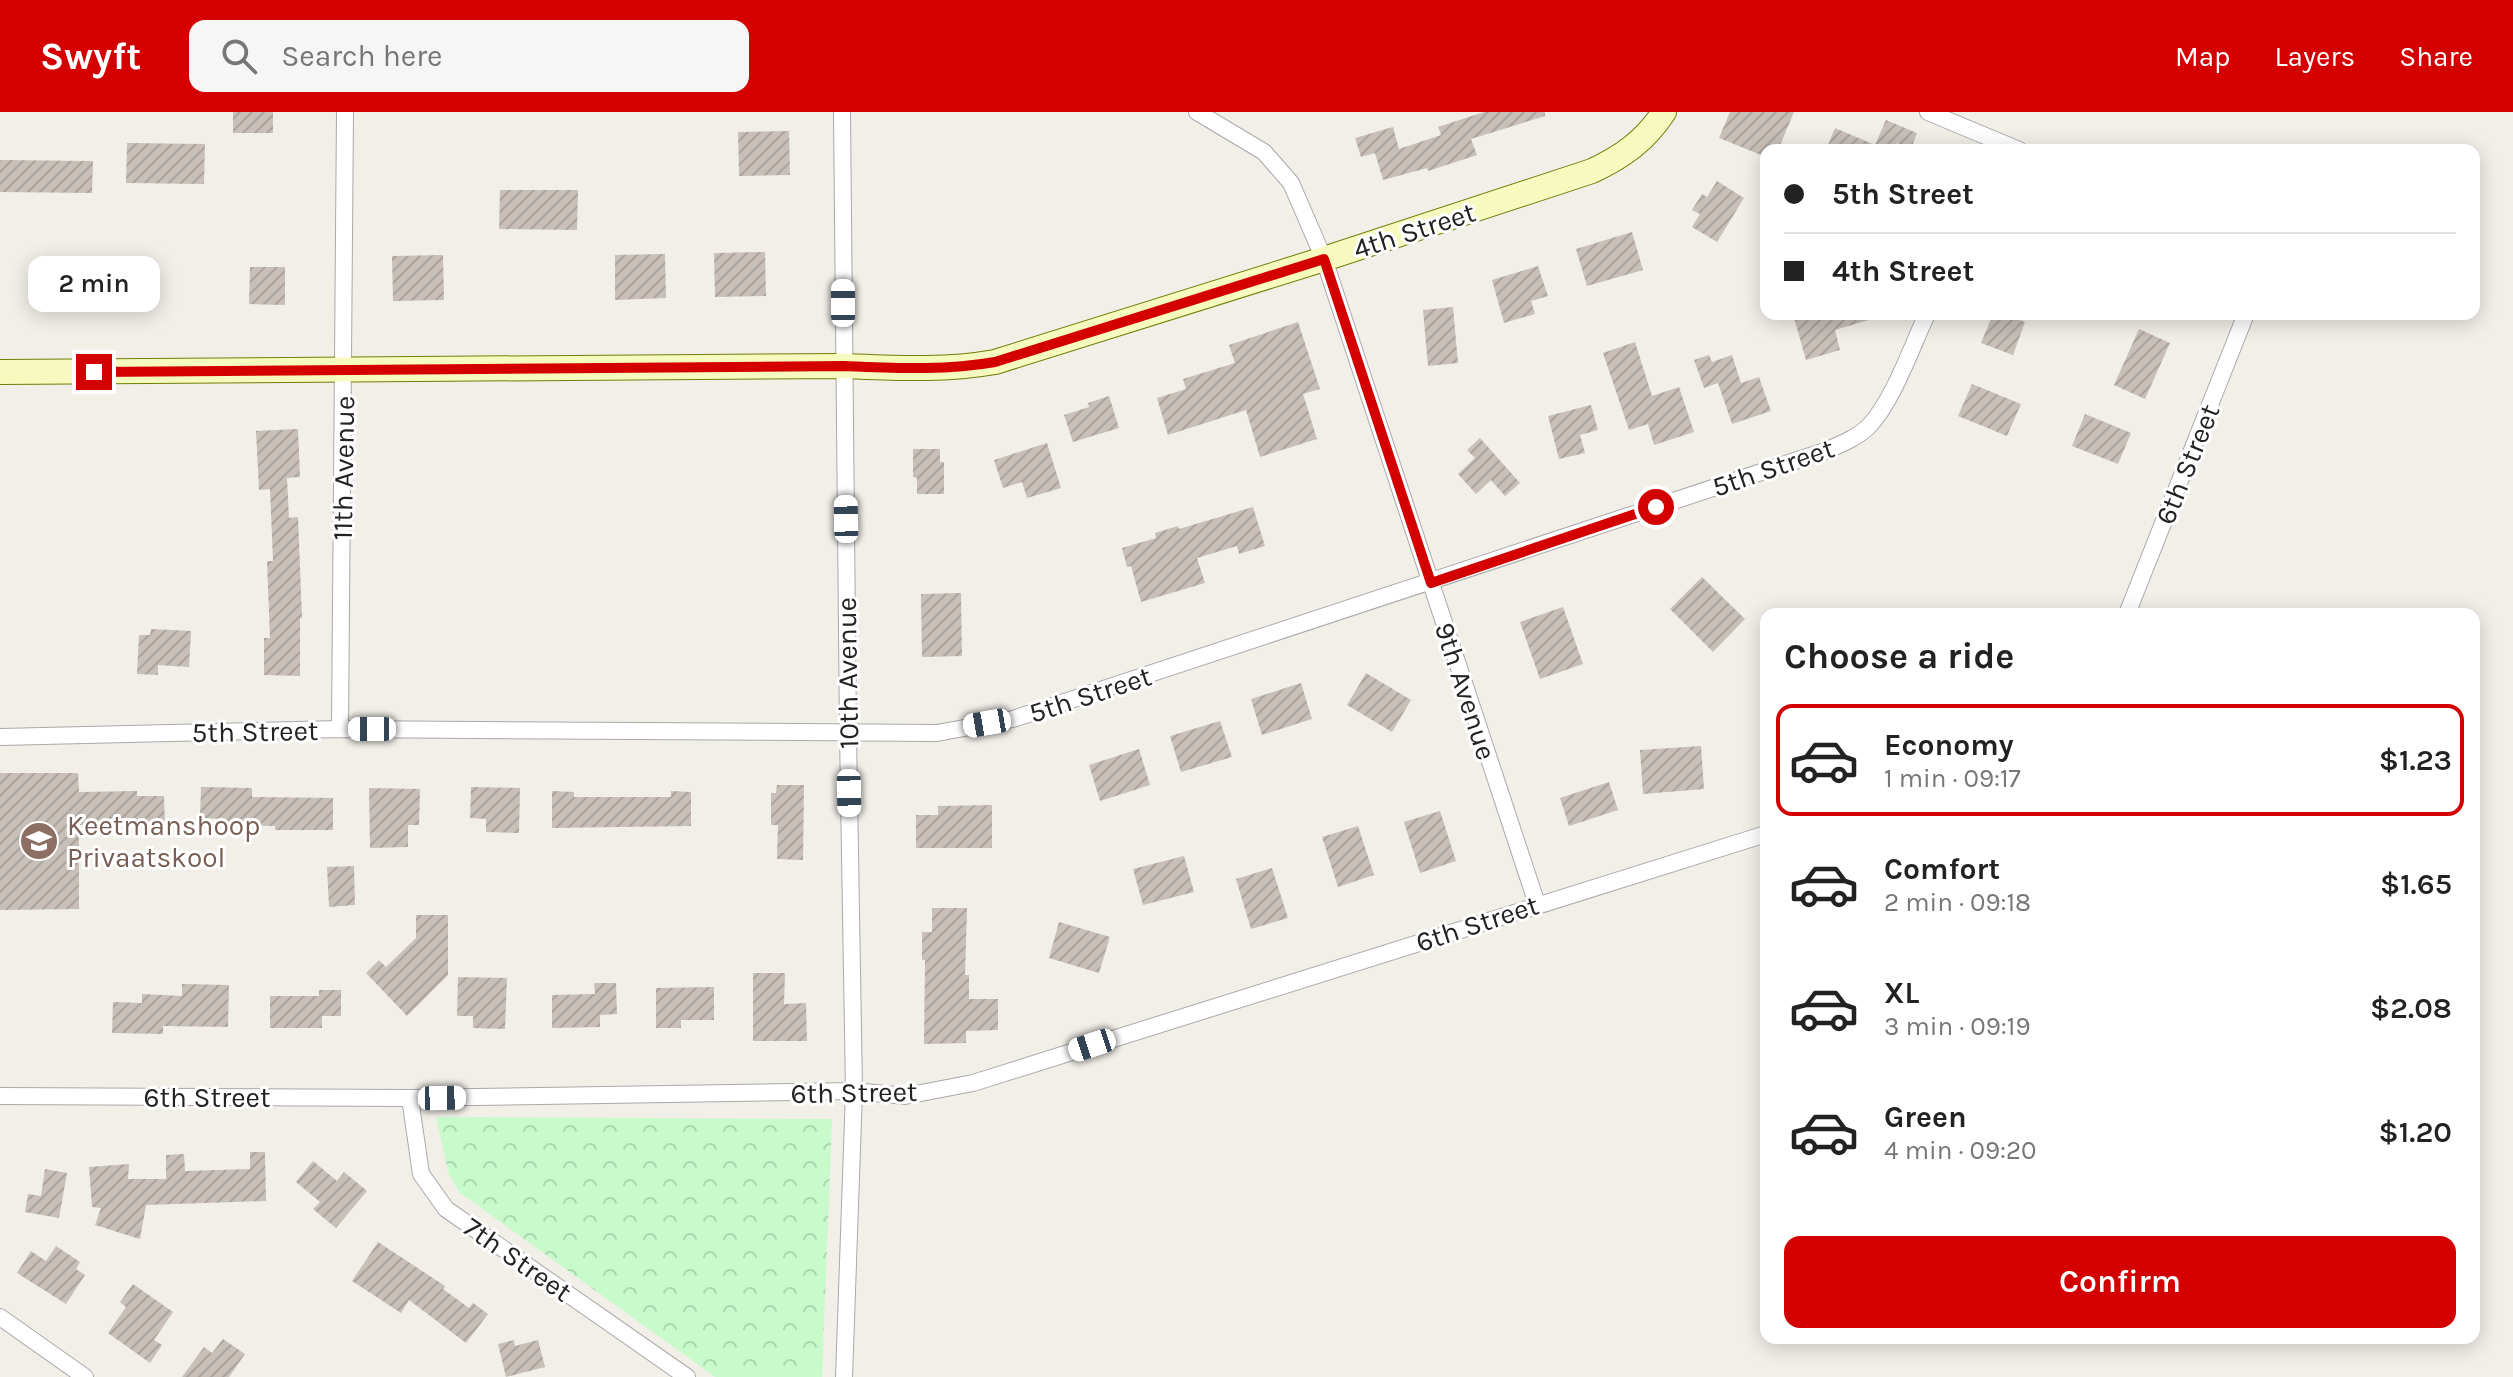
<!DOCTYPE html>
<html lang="en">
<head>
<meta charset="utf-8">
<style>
	:root { --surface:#fff; --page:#f6f6f6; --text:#222; --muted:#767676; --line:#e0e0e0; --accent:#d40000 }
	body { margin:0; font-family:Karla,sans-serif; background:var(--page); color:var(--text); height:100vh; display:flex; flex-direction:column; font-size:30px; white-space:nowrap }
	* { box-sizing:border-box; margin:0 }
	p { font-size:26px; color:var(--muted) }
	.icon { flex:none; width:44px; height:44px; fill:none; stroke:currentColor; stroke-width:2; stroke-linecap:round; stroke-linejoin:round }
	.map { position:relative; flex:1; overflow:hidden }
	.sheet { position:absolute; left:1760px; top:496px; width:720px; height:736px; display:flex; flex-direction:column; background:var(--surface); border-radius:16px; box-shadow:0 4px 20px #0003 }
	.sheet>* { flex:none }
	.top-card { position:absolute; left:1760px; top:32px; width:720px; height:176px; border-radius:16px; box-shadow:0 4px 20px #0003; display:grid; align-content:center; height:176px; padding:0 24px; background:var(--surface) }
	.end { position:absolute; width:36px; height:36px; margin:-18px; border:10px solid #d40000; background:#fff; box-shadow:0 0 0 4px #fff }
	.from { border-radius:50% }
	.bubble { position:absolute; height:56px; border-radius:16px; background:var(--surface); box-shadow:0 4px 20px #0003; font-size:26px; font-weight:600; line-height:56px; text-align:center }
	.car { position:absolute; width:24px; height:48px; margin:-24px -12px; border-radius:10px; box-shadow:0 0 6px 2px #0007; background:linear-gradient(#fff 24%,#345 0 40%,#fff 0 76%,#345 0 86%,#fff 0) }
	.top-card b { display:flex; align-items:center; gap:28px; height:76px; font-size:30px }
	.top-card b+b { border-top:2px solid var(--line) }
	.top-card i { width:20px; height:20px; background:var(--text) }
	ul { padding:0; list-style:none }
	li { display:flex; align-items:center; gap:24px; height:112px; margin:0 16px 12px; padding:0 8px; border:4px solid transparent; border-radius:16px }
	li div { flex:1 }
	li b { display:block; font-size:30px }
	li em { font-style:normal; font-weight:600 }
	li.selected { border-color:var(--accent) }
	li>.icon { width:72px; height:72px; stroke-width:1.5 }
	h2 { padding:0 24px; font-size:36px; line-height:96px }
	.action { display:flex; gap:16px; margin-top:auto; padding:16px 24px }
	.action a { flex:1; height:92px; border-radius:16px; background:var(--accent); color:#fff; font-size:32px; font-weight:600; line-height:92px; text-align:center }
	header { display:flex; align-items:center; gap:48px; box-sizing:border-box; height:112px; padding:0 40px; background:var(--accent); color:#fff }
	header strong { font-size:38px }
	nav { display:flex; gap:44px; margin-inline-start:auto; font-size:28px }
	.search { width:560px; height:72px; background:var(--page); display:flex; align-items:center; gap:20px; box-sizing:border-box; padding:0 28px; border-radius:16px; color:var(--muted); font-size:30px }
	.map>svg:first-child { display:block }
	.park { fill:url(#park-crowns) }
	.building { fill:url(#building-hatch) }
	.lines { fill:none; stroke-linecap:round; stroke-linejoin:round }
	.street-casing { stroke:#a9a9a9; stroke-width:18 }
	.secondary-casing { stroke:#707d05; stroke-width:26 }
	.street { stroke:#fff; stroke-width:16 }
	.secondary { stroke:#f7fabf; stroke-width:24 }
	.route { stroke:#d40000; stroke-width:10 }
	.labels { text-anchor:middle; stroke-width:6; stroke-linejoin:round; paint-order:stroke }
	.street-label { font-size:28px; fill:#222; stroke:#fff }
	.education-label { font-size:28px; fill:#785e54; stroke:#fff; text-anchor:start }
</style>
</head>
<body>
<header>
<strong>Swyft</strong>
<div class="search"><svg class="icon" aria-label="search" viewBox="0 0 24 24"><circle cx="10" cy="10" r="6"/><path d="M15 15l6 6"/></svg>Search here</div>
<nav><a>Map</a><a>Layers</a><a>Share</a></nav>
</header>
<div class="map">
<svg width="2513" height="1265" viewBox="0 0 2513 1265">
	<defs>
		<pattern id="park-crowns" width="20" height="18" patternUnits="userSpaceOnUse" patternTransform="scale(2)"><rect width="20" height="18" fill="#c8facc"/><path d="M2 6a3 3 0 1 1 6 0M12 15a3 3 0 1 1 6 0" fill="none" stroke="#acd6af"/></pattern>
		<pattern id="building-hatch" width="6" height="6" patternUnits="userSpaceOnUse" patternTransform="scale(2)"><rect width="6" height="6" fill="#c7bfb8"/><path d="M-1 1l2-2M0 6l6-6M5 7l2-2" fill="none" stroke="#aba49e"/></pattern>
	</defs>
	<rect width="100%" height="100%" fill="#f2efe9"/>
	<polygon class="park" points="436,1005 832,1007 822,1265 715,1265 459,1080 449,1063"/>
	<g class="building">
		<rect x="233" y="0" width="40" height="21"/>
		<polygon points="1484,0 1545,0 1545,4 1471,27 1477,43 1428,59 1427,56 1383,68 1375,41 1361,45 1355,26 1393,15 1399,37 1441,23 1438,15"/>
		<polygon points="1730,0 1794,0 1778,38 1766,38 1766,45 1719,26"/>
		<polygon points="1886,8 1917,21 1911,37 1897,31 1894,38 1826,38 1835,16 1875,33"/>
		<polygon points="789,19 790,63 739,64 738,20"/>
		<polygon points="127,31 205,32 204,72 126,71"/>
		<polygon points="0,48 93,49 92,81 0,80"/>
		<polygon points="1717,69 1744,86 1717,130 1692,115 1700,102 1692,98 1702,82 1707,85"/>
		<polygon points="500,78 578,78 577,118 499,117"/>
		<polygon points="1632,120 1643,158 1587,174 1576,137"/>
		<polygon points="765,140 766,184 715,185 714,141"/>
		<polygon points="665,142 666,186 615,188 615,143"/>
		<polygon points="443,143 444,188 393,189 392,144"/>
		<polygon points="1538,154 1548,184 1531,189 1535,202 1504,211 1492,168"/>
		<polygon points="250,155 285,155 285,193 249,192"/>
		<polygon points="1453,195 1458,251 1428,254 1423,198"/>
		<polygon points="1793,202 1874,202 1875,206 1835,218 1840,238 1806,248"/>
		<polygon points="1993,202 2004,202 2025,210 2013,243 1981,231"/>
		<polygon points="1298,210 1320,277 1303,282 1317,327 1260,345 1246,298 1168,323 1157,286 1186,277 1183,267 1235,251 1229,233"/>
		<polygon points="2139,217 2170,231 2145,287 2114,273"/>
		<polygon points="1635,230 1652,284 1679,275 1694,320 1654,333 1648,312 1629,318 1603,241"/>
		<polygon points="1709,243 1712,250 1732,243 1741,271 1759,265 1771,299 1732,312 1718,271 1704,276 1694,248"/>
		<polygon points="1972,272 2021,292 2007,324 1958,304"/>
		<polygon points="1109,284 1119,316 1073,330 1064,303 1089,295 1088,291"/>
		<polygon points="1591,293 1598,318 1580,323 1585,341 1559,347 1548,304"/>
		<polygon points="2085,302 2131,321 2118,352 2072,334"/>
		<polygon points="298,317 300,365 287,366 289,406 298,405 302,506 300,506 300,564 264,563 264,526 270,526 267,449 273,449 270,377 259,378 256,319"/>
		<polygon points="1480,326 1520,371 1505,384 1491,368 1476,382 1458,362 1475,346 1467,338"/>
		<polygon points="1047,331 1061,376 1027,386 1022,370 1003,376 994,348"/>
		<polygon points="913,337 940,337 940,350 944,350 944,382 917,382 917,366 913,365"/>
		<polygon points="1253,395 1265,434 1239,442 1237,434 1197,446 1205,471 1141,490 1131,454 1127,455 1122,436 1156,426 1155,421 1178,414 1179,417"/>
		<polygon points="1702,465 1745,507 1713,540 1670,497"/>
		<polygon points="961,481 962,544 922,545 921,482"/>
		<polygon points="1563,495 1583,552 1540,567 1520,510"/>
		<polygon points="151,517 191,519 189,555 158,553 158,563 137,562 139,523 150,523"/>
		<polygon points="1366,561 1411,588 1392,620 1347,593"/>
		<polygon points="1301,571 1312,607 1262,623 1251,587"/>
		<polygon points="1220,609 1232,645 1181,660 1170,624"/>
		<polygon points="1701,634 1704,677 1643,682 1640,638"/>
		<polygon points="1139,637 1150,673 1100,689 1089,653"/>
		<polygon points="0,661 78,661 79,680 137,679 137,684 164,684 165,712 79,713 79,797 0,798"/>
		<polygon points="1609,670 1618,698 1569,714 1560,686"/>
		<polygon points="777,673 804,673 803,748 777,747 778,713 771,713 771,681 776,681"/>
		<polygon points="201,675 252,676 252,685 333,686 333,718 275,718 275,714 222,713 222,707 200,706"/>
		<polygon points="471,675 520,676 519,721 486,720 486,707 470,706"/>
		<polygon points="369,676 420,677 419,713 408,713 408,735 370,736"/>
		<polygon points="552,679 574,680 574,685 671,685 671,679 691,680 691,714 552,716"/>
		<polygon points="992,693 992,736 916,736 916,703 938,703 938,694"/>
		<polygon points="1440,699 1456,749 1420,761 1404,710"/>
		<polygon points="1358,714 1374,763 1338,775 1322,725"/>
		<polygon points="1184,744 1194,780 1143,793 1133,757"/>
		<polygon points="354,754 355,793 329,795 327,755"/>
		<polygon points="1272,756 1288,806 1251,817 1236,767"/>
		<polygon points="932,796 967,796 965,863 969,863 969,887 998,887 998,918 966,919 966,931 924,932 925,848 922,848 922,820 932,820"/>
		<polygon points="416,803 448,803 448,863 407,904 366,861 379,848 386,855 416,826"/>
		<polygon points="1059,810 1110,825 1099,861 1049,846"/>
		<polygon points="753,861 785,861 784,892 806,891 807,929 753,929"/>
		<polygon points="458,865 507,866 505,917 473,916 473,904 457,904"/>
		<polygon points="594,871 616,871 617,902 600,903 600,915 552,916 552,883 595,882"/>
		<polygon points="182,872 229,873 228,915 163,914 163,922 112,921 113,890 142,891 142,882 182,884"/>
		<polygon points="714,875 714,908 681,908 681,916 656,916 656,876"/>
		<polygon points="319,878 341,878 341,904 322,904 322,916 270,916 270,884 319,884"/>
		<polygon points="250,1040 265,1040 266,1089 146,1093 140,1127 95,1113 101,1096 92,1095 89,1055 129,1052 128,1067 166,1067 166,1043 184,1042 185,1059 250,1057"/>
		<polygon points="313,1049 337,1069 344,1060 367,1079 336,1116 313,1097 320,1090 296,1070"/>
		<polygon points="45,1057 67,1061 59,1106 25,1100 28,1082 41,1084"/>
		<polygon points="378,1130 445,1174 443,1177 469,1196 473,1191 488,1202 466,1231 409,1188 401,1201 352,1169"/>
		<polygon points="56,1134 80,1150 76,1157 85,1163 66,1192 17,1161 31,1139 46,1149"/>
		<polygon points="133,1172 173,1200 154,1228 162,1233 150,1251 108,1221 126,1195 120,1190"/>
		<polygon points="223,1227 245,1242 229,1265 182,1265 204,1235 212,1241"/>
		<polygon points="514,1228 515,1234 538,1228 545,1255 506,1265 498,1232"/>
	</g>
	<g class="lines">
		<g class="street-casing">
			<g id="street">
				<polyline points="842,0 848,621 854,979 844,1265"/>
				<polyline points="1197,0 1264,40 1291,71 1324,147 1537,792"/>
				<polyline points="1928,0 2019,38"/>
				<polyline points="2127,502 2246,202"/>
				<polyline points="340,617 345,0"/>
				<path d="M0,625L340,617L937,621L1013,607L1825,339C1841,332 1857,326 1869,314C1893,289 1912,234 1927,202"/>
				<polyline points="0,984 410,986 854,979 905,984 973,971 1766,722"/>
				<polyline points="410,986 421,1062 446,1097 687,1265"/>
				<polyline points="0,1205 85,1265"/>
			</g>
		</g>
		<g class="secondary-casing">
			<path id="secondary" d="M0,260L844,254C895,256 944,259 995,250L1324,147L1592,59C1622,45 1645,29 1664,0"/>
		</g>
		<use href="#street" class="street"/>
		<use href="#secondary" class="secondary"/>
	</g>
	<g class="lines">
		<path class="route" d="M94,260L844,254C895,256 944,259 995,250L1324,147L1431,471L1656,395"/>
	</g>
	<defs>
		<g id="school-disc" transform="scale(2)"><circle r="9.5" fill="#8d6e63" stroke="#fff"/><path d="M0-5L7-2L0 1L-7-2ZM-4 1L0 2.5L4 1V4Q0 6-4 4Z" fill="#fff"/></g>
	</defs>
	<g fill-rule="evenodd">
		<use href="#school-disc" x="39" y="729"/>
	</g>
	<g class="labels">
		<g class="street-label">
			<text transform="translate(1414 118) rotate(-18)" y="10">4th Street</text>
			<text transform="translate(2187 352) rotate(-68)" y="10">6th Street</text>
			<text transform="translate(1773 355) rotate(-19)" y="10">5th Street</text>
			<text transform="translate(343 356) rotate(-89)" y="10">11th Avenue</text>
			<text transform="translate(847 561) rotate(-91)" y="10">10th Avenue</text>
			<text transform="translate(1466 579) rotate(72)" y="10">9th Avenue</text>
			<text transform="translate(1090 582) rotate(-18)" y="10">5th Street</text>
			<text transform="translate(255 619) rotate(-1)" y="10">5th Street</text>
			<text transform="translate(1477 811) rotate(-18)" y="10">6th Street</text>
			<text transform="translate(854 980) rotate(-1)" y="10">6th Street</text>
			<text x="207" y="995">6th Street</text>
			<text transform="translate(518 1147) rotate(35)" y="10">7th Street</text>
		</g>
		<g class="education-label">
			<text x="67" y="723">Keetmanshoop<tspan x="67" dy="32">Privaatskool</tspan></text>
		</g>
	</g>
</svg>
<i class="end from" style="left:1656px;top:395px"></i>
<i class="end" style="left:94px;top:260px"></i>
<div class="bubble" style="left:28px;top:144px;width:132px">2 min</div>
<i class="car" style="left:843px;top:191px;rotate:0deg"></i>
<i class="car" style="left:846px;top:407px;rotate:359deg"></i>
<i class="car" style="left:987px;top:611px;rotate:260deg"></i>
<i class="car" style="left:372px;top:617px;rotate:270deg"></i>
<i class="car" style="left:849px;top:681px;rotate:179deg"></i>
<i class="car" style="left:1092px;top:933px;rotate:252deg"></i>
<i class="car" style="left:442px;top:986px;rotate:89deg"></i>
<div class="top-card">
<b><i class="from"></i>5th Street</b>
<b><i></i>4th Street</b>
</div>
<section class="sheet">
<h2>Choose a ride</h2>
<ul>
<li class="selected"><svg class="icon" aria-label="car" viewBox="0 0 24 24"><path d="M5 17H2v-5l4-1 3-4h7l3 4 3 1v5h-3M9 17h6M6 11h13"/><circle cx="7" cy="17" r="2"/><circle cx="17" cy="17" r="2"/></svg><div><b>Economy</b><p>1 min · 09:17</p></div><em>$1.23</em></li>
<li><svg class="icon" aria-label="car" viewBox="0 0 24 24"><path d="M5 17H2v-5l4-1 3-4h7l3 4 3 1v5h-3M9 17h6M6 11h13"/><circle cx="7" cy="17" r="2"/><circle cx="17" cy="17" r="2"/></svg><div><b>Comfort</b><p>2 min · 09:18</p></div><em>$1.65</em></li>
<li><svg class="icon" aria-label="car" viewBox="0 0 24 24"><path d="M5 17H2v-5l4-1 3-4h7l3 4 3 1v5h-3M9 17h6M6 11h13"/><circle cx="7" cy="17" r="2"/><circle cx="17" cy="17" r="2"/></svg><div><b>XL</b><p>3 min · 09:19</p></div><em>$2.08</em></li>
<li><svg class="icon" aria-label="car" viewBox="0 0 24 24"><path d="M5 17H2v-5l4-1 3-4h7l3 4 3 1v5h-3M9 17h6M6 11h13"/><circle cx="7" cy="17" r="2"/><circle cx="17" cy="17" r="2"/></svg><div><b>Green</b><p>4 min · 09:20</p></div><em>$1.20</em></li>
</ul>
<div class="action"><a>Confirm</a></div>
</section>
</div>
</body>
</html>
